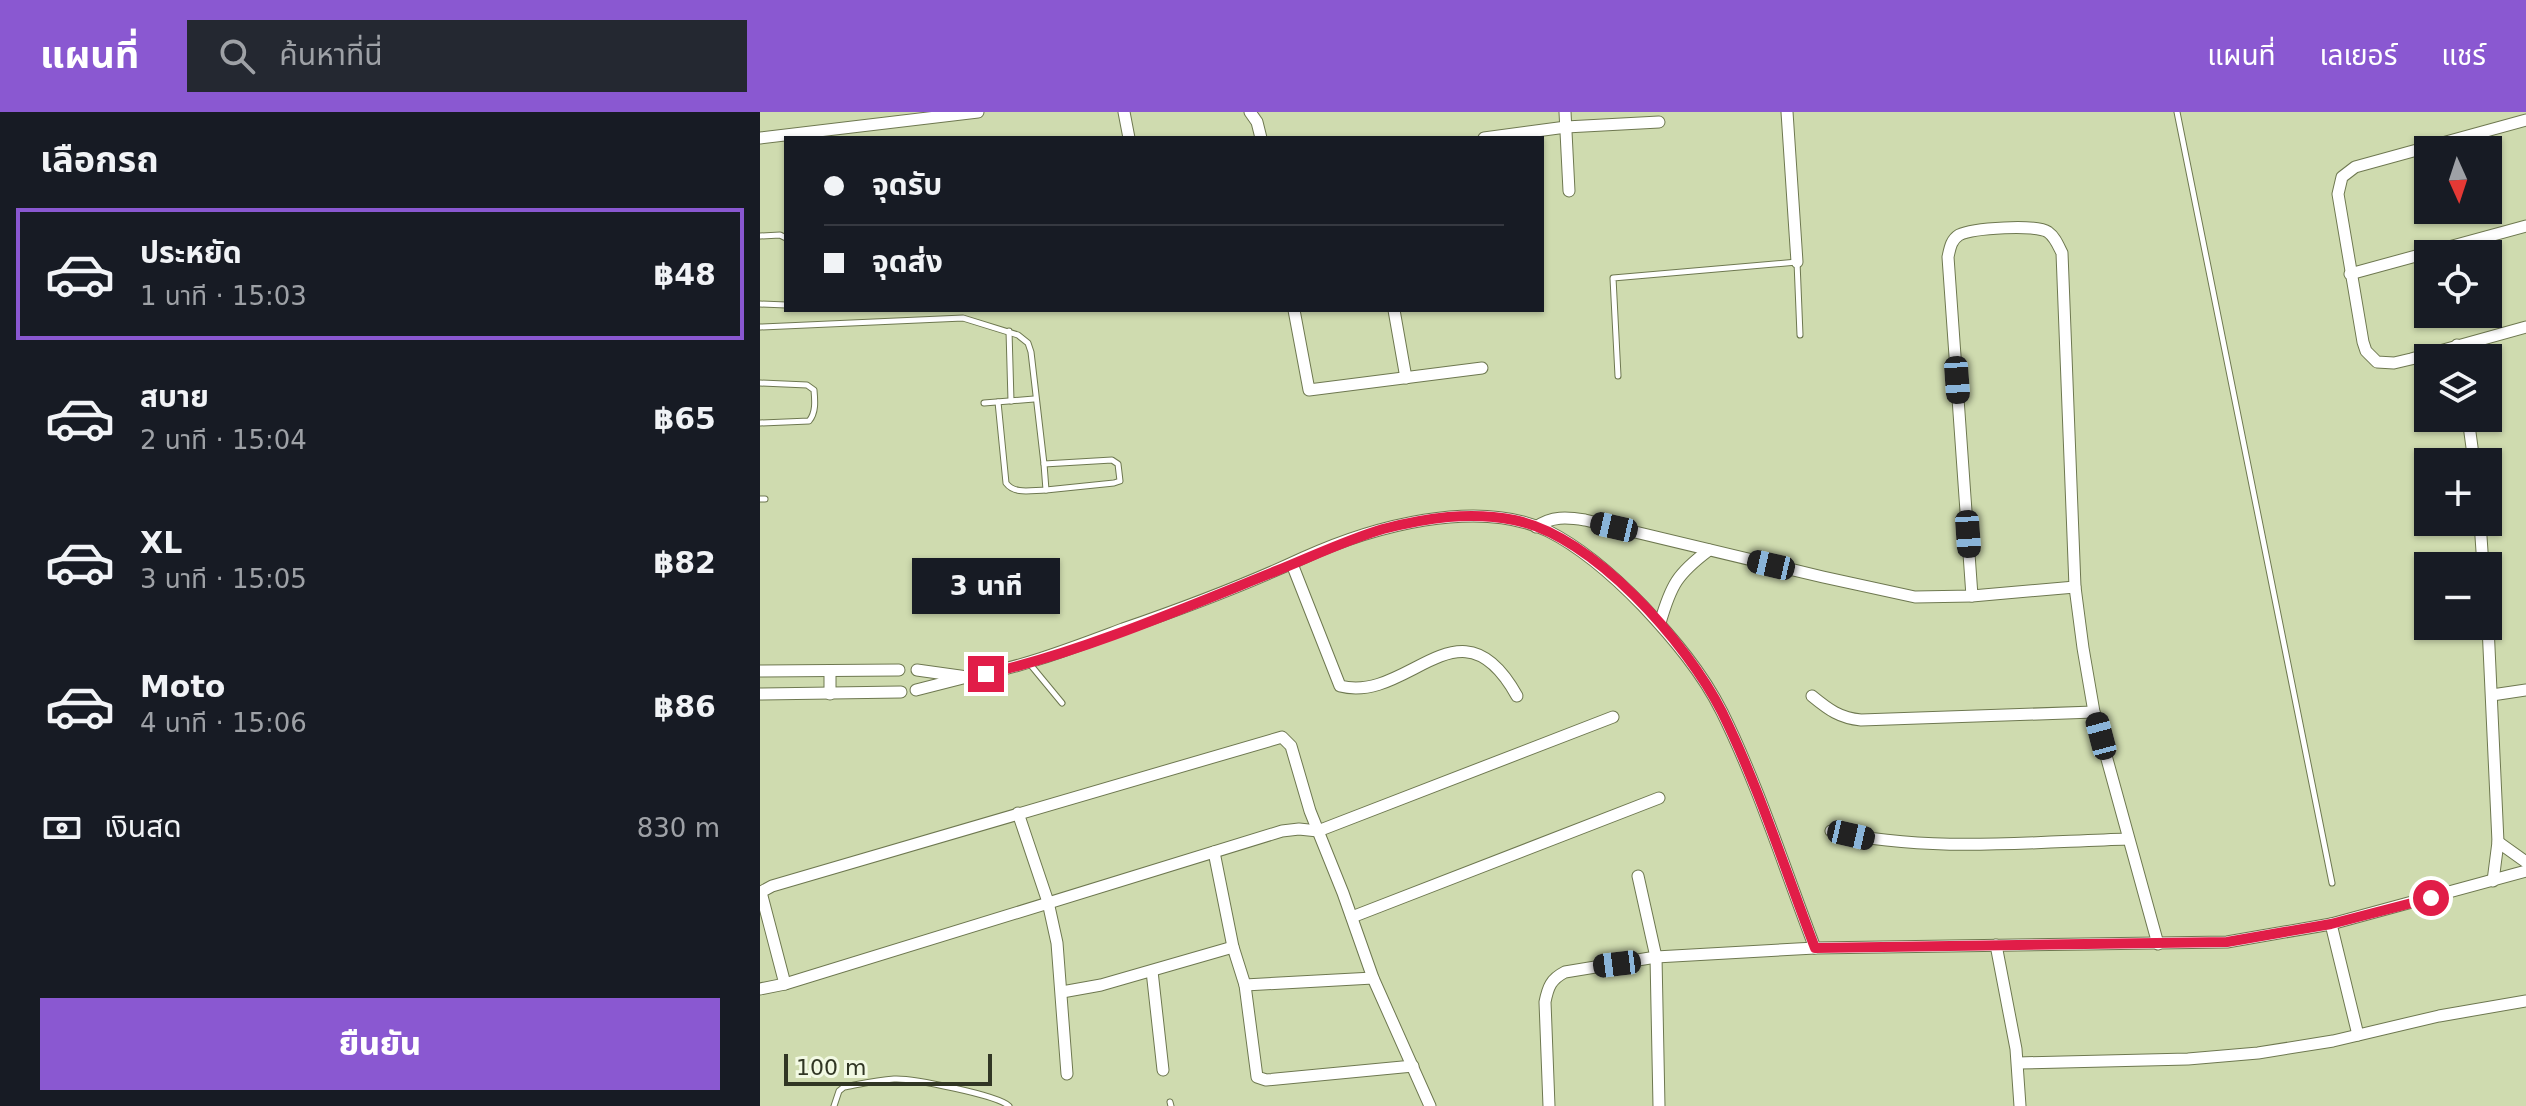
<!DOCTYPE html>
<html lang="th">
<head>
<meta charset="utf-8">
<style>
	:root { --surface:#171b24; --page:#242831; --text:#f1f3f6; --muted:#9ea1a6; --line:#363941; --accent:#8a58d1 }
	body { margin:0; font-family:"DejaVu Sans","Noto Sans Thai",sans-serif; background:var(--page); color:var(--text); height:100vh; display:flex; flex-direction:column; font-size:30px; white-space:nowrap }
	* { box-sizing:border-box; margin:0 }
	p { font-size:26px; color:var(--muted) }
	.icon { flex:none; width:44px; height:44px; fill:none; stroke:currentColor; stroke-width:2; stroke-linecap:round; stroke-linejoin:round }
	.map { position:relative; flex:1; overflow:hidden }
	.side { display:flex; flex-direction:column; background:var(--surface); width:760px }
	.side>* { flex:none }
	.hud { position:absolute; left:24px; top:24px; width:760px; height:176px; border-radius:0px; box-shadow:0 2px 6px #0004; display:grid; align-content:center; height:176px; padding:0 40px; background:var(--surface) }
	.needle { width:52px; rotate:177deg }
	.tools { position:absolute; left:1654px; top:24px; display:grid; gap:16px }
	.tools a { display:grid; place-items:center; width:88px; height:88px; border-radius:0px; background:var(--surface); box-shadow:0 2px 6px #0004; font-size:40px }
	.scale { position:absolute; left:24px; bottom:20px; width:208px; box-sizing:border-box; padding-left:8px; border:4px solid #313624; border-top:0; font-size:22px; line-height:28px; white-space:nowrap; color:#313624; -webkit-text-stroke:6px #f2f9e3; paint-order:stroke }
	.end { position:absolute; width:36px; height:36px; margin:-18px; border:10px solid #e11d48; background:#fff; box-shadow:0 0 0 4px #fff }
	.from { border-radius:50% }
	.bubble { position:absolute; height:56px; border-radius:0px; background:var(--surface); box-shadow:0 2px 6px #0004; font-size:26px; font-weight:800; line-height:56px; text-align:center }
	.car { position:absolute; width:24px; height:48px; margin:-24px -12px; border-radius:10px; box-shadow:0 0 6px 2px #0007; background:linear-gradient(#222 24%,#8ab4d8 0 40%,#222 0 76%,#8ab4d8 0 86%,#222 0) }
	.hud b { display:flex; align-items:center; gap:28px; height:76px; font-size:30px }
	.hud b+b { border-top:2px solid var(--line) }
	.hud i { width:20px; height:20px; background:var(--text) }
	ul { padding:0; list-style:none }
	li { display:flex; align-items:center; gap:24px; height:132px; margin:0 16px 12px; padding:0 24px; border:4px solid transparent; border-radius:0px }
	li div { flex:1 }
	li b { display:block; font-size:30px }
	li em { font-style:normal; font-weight:800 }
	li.on { border-color:var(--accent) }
	li>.icon { width:72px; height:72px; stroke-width:1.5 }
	h2 { padding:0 40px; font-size:36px; line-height:96px }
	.pay { display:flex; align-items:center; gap:20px; height:88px; padding:0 40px; font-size:30px }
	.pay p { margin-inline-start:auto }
	.primary-button { display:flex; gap:16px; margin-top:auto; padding:16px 40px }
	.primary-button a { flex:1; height:92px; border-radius:0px; background:var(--accent); color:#fff; font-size:32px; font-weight:800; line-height:92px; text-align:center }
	header { display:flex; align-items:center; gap:48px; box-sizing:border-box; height:112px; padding:0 40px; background:var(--accent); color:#fff }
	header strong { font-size:38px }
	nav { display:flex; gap:44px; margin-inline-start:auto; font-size:28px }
	.search { width:560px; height:72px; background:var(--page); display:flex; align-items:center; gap:20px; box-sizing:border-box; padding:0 28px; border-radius:0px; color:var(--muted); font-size:30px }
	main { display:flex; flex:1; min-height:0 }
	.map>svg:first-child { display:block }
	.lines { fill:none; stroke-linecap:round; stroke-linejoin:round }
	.service-casing { stroke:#6e7850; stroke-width:7 }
	.minor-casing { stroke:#6e7850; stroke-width:13 }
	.service { stroke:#fff; stroke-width:5 }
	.minor { stroke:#fff; stroke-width:11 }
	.route { stroke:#e11d48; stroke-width:10 }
</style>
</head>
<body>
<header>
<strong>แผนที่</strong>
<div class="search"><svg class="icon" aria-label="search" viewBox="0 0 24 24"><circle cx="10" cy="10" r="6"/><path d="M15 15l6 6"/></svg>ค้นหาที่นี่</div>
<nav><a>แผนที่</a><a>เลเยอร์</a><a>แชร์</a></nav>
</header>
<main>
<section class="side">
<h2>เลือกรถ</h2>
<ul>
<li class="on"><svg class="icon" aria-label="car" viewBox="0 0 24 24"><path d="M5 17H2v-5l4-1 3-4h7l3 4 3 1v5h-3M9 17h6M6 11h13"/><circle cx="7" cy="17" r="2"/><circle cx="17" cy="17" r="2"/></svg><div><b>ประหยัด</b><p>1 นาที · 15:03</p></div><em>฿48</em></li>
<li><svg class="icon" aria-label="car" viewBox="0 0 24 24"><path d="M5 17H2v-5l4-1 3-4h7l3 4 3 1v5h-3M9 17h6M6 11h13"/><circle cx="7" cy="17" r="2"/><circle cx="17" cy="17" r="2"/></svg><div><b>สบาย</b><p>2 นาที · 15:04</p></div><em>฿65</em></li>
<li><svg class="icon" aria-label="car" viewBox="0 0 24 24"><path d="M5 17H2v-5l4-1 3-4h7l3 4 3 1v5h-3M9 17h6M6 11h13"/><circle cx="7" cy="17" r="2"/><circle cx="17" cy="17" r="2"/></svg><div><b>XL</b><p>3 นาที · 15:05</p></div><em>฿82</em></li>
<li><svg class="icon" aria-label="car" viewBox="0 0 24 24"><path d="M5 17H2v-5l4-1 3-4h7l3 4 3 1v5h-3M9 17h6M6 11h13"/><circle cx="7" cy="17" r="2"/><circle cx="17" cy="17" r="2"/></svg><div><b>Moto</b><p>4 นาที · 15:06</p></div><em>฿86</em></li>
</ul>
<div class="pay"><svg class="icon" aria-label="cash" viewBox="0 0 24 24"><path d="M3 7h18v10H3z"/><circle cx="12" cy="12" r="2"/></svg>เงินสด<p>830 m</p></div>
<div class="primary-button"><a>ยืนยัน</a></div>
</section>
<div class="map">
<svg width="1766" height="994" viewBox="0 0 1766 994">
	<rect width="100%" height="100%" fill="#cfdbaf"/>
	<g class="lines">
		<g class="service-casing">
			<g id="service">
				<polyline points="1417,0 1572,771"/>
				<polyline points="0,124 20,123 26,126"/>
				<polyline points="0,192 26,193"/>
				<polyline points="0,215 203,206 258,223 268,231 271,240 284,352 352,348 358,352 360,369 354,371 286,378"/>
				<polyline points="249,219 251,289"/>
				<polyline points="858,264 853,166 1037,150 1040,223"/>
				<path d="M0,271L47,273L54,278C55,289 56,301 49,309L0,311"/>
				<path d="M238,290L246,371C255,383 272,378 286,378L284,352"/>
				<polyline points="224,291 274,287"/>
				<polyline points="0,387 5,387"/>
				<polyline points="269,551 302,591"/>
				<polyline points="410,990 411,994"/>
				<path d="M74,994L79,979L84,975C100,972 117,968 134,967C152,966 237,983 249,994"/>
			</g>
		</g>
		<g class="minor-casing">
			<g id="minor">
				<polyline points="364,0 369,26"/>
				<polyline points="490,0 497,10 501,26"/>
				<polyline points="805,0 809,79"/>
				<polyline points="1027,0 1037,150"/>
				<polyline points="1766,8 1595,55 1582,65 1578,82 1603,230 1606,239 1617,250 1634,251 1651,247 1766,215"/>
				<polyline points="0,26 218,0"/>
				<polyline points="724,26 806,15 899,10"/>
				<polyline points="1590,162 1766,114"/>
				<polyline points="534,198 549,278 722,256"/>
				<polyline points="634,198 646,266"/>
				<polyline points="1697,233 1699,246"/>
				<polyline points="1708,306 1714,350"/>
				<polyline points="1720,410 1723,454"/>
				<path d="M776,415C792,404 807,405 825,408L1063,465L1155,485L1212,484L1315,475"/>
				<path d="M532,452L580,574C649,592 700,481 757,584"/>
				<path d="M1212,484L1188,145C1190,136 1191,128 1199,123C1213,116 1276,112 1288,120C1295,125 1298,133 1302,141L1315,475L1323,536L1334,600L1398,832"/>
				<path d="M900,511C911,473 917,462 949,438"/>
				<polyline points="1728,514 1738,730 1733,769"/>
				<polyline points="0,559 139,558"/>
				<polyline points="70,559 70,582"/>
				<path d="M207,565C261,556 312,536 363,517C424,496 485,473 543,446C611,415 717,385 788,419C824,437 855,465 883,494C913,526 942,560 962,600C999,675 1025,758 1055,836"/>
				<polyline points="156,578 207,565 157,558"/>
				<polyline points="0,582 141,580"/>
				<polyline points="1732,583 1766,578"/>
				<path d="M1052,584C1069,598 1080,606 1101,608L1334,600"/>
				<polyline points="258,701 288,790 297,831 307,962"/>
				<path d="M1071,719C1168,741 1269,730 1368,727"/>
				<polyline points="1738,730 1766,750"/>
				<polyline points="454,740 473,835"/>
				<polyline points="878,764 896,845 899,994"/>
				<polyline points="592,805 899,686"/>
				<polyline points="1571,812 1598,923"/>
				<polyline points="1236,833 1256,937 1260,994"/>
				<polyline points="392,859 403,958"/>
				<polyline points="25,872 3,788 1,780 12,774 522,625 531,634 550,699 583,781 613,866 670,994"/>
				<polyline points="485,873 497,965 506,968 653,954"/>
				<polyline points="0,877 25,872 522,719 539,717 558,719 853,605"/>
				<polyline points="302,880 341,873 473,835 485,873 613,866"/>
				<polyline points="1258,951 1428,947 1498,941 1573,929 1679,904 1766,889"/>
				<path d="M789,994L785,890C788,875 791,867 805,860L896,845L1055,836L1467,830L1571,812L1766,759"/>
			</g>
		</g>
		<use href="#service" class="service"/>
		<use href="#minor" class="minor"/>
	</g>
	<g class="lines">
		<path class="route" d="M226,562C322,540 424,496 516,459C551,445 586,428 623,417C666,406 710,399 754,408C833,423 927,531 962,600C999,675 1025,758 1055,836L1467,830L1571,812L1671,786"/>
	</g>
</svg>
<div class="tools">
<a><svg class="needle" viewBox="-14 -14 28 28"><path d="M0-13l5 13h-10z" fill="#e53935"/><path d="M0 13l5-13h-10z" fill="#9ea1a6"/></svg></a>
<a><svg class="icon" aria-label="locate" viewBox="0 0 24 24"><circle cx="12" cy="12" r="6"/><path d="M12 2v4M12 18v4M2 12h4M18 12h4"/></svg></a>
<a><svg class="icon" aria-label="layers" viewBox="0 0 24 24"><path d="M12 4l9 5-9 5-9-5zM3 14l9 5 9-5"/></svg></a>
<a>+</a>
<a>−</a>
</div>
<div class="scale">100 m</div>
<i class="end from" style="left:1671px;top:786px"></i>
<i class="end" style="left:226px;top:562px"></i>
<div class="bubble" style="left:152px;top:446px;width:148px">3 นาที</div>
<i class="car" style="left:1197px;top:268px;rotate:176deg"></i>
<i class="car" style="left:854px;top:415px;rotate:283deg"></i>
<i class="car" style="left:1208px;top:422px;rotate:176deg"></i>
<i class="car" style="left:1011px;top:453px;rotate:283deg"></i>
<i class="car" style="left:1341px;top:624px;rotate:345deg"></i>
<i class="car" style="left:1091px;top:723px;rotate:103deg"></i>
<i class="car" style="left:857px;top:852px;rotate:263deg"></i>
<div class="hud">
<b><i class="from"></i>จุดรับ</b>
<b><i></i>จุดส่ง</b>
</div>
</div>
</main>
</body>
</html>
